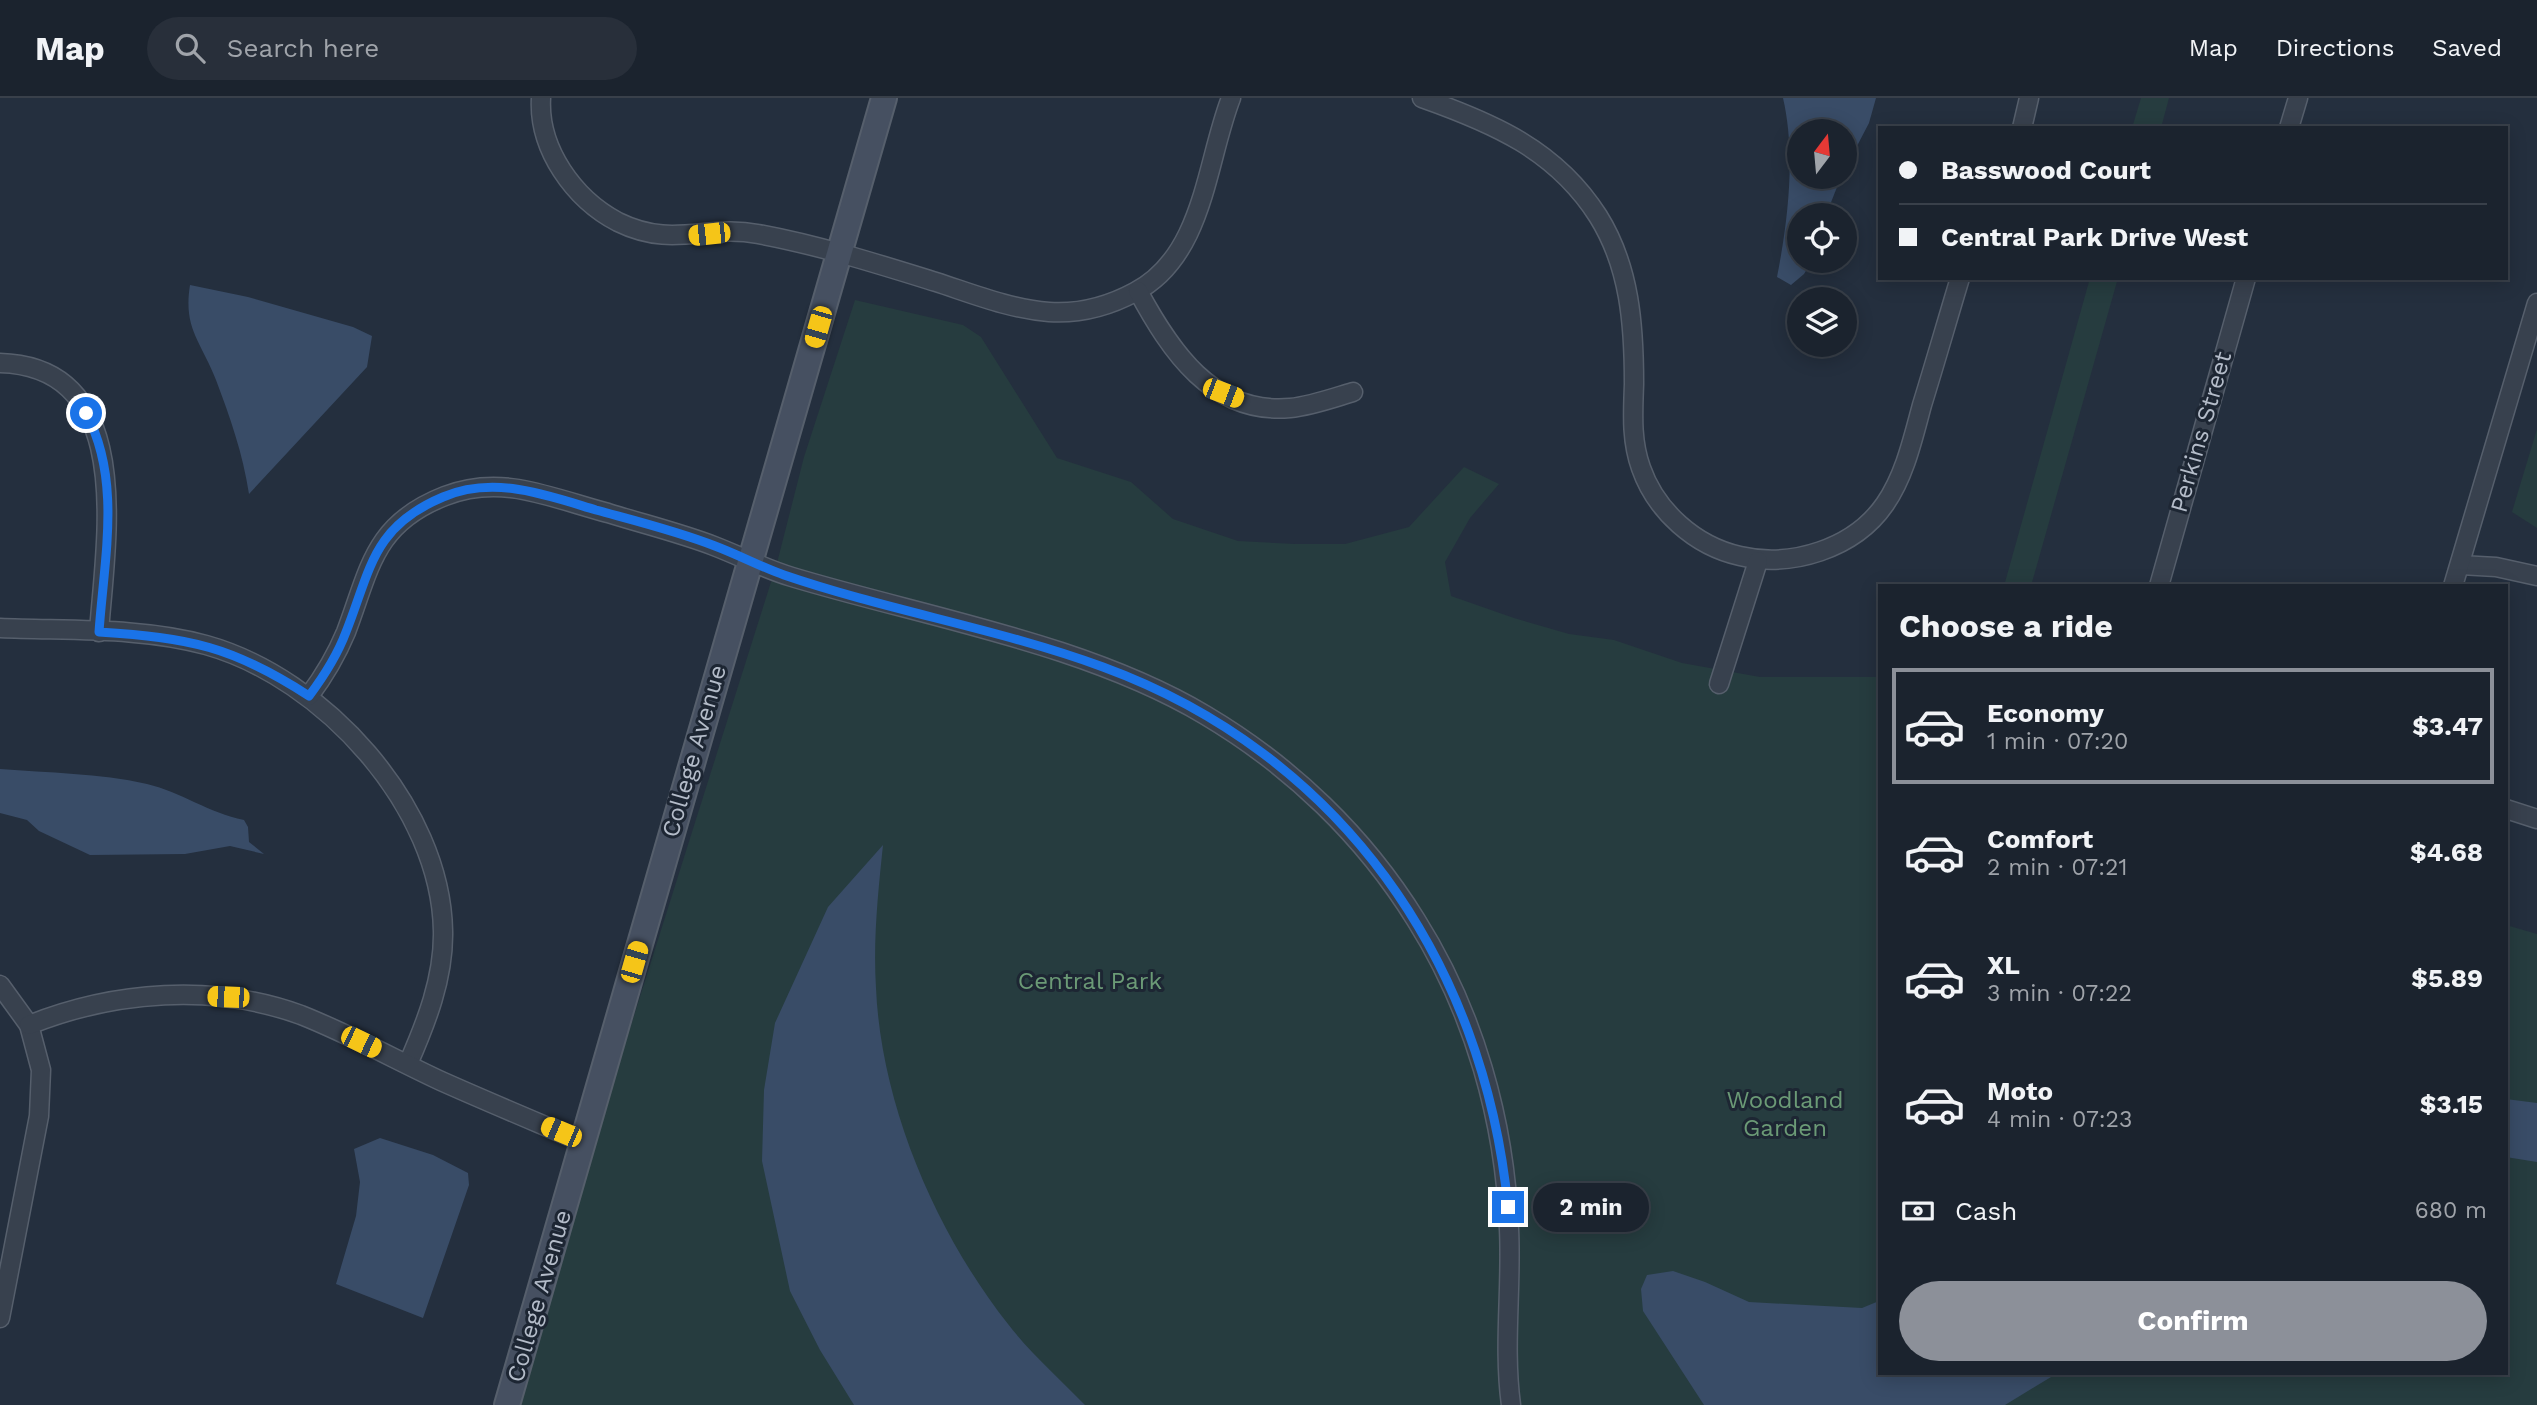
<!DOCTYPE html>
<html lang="en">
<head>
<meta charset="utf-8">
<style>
	:root { --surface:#1b232e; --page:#282f3a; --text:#f1f3f6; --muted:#a0a4aa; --line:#39404a; --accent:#8c9099 }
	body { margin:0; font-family:"Work Sans",sans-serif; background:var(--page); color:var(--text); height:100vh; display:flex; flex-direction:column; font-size:26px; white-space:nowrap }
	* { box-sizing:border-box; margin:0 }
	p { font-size:23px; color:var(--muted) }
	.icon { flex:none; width:38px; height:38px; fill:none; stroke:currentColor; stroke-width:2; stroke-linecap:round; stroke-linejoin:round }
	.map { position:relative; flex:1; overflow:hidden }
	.drawer { position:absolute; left:1878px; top:486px; width:630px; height:791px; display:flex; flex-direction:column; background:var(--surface); border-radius:0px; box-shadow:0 4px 18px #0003,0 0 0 2px var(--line) }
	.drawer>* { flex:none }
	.hud { position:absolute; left:1878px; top:28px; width:630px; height:154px; border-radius:0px; box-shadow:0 4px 18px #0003,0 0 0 2px var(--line); display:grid; align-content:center; height:154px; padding:0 21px; background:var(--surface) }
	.needle { width:46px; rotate:16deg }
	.tools { position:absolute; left:1787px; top:21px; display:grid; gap:14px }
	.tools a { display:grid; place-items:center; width:70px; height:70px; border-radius:50%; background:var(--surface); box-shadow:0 4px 18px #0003,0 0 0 2px var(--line); font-size:35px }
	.end { position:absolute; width:32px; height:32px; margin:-16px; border:9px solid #1a73e8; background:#fff; box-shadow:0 0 0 4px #fff }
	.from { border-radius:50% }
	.bubble { position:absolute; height:49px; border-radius:24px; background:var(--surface); box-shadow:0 4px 18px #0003,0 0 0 2px var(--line); font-size:23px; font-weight:700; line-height:49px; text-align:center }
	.car { position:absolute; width:21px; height:42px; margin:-21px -10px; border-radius:9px; box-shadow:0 0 5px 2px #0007; background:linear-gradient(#f5c518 24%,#345 0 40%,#f5c518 0 76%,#345 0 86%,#f5c518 0) }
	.hud b { display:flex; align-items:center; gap:24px; height:66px; font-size:26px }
	.hud b+b { border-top:2px solid var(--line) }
	.hud i { width:18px; height:18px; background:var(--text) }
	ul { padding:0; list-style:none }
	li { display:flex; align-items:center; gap:21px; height:116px; margin:0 14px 10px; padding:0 7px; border:4px solid transparent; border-radius:0px }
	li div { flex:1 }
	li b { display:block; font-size:26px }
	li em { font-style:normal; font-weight:700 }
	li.active { border-color:var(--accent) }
	li>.icon { width:63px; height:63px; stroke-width:1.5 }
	h2 { padding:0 21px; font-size:32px; line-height:84px }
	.pay { display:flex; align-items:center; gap:18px; height:77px; padding:0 21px; font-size:26px }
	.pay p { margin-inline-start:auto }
	.button { display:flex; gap:14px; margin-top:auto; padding:14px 21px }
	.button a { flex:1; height:80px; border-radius:42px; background:var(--accent); color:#fff; font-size:28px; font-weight:700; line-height:80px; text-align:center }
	header { display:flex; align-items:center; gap:42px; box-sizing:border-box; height:98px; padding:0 35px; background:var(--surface); border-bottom:2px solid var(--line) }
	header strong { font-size:33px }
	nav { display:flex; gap:38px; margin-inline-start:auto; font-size:24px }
	.search { width:490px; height:63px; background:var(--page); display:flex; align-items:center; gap:18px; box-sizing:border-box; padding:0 24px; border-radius:38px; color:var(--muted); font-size:26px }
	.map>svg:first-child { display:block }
	.green { fill:#263c3f }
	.water { fill:#394c67 }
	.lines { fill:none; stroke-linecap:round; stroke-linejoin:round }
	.street-casing { stroke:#565f6c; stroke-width:21 }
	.secondary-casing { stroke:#565f6c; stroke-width:28 }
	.street { stroke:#38414e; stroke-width:18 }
	.secondary { stroke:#465061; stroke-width:24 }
	.route { stroke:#1a73e8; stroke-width:9 }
	.labels { text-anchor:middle; stroke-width:6; stroke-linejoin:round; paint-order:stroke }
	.street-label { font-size:24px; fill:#b4bcc9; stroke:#1d2633 }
	.park-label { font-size:24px; fill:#6b9a76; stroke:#1d2633 }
</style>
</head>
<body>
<header>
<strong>Map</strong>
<div class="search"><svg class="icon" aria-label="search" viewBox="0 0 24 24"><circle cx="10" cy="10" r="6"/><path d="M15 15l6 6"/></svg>Search here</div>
<nav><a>Map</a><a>Directions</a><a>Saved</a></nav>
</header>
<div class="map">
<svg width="2537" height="1307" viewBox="0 0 2537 1307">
	<rect width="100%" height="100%" fill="#242f3e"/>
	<g class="green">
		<polygon points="2141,0 2169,0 2161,30 2132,30"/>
		<polygon points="2090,180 2118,180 2031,488 2004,488"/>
		<polygon points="855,202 963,227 981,239 1057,360 1131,384 1173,421 1238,443 1295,446 1345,446 1409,429 1464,369 1499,386 1470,420 1445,464 1451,498 1514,520 1569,536 1614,542 1682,565 1760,579 1879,579 1880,1276 2506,1276 2506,827 2537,836 2537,1307 511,1307 777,465 804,359"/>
		<polygon points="2537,331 2537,430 2512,414"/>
	</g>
	<g class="water">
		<path d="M1783,0H1876L1869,25L1845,71L1844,33H1799V79H1841L1826,117H1799V163H1812L1804,176L1791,187L1777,179C1788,123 1796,56 1783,0Z"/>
		<path d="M190,187L248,199L353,229L372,238L367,269L249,396C243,356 230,319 216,282C201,243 183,231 190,187Z"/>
		<path d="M0,671C48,675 99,675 147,686C181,694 209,715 244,722L248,729L249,744L264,756L230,748L185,756L90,757L39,733L27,722L0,715Z"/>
		<path d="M883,747C878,795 873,842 876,890C881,1007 936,1135 1008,1226C1031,1256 1059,1280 1085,1307H854L820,1252L790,1193L762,1063L764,992L775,925L828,809Z"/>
		<polygon points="2506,1001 2537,1005 2537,1064 2506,1059"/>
		<polygon points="380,1040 433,1057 468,1075 469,1087 423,1220 336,1186 356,1118 360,1084 354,1051"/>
		<polygon points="1673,1173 1705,1184 1749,1204 1862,1210 1879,1203 1880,1276 2056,1276 2005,1307 1704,1307 1643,1213 1641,1191 1647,1177"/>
	</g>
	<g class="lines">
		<g class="street-casing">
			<g id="street">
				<path d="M541,0C538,51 574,101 618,124C673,151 706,126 758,136C818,147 878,166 936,184C973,196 1010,211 1049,214C1079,216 1109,208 1135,194C1204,158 1206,64 1231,0"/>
				<path d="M1422,0C1493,25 1556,52 1598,118C1630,169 1634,227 1634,286C1633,315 1631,342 1641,370C1656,413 1695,448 1740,458C1791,470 1854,451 1885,406C1905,377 1913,340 1922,307C1935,265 1947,223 1960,180"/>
				<polyline points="2022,30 2029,0"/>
				<polyline points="2289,30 2298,0"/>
				<path d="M1138,193C1170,252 1212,317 1290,310C1311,308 1333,300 1353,294"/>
				<path d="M0,265C138,269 105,445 99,534"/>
				<polyline points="2460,467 2496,469 2537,478"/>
				<polyline points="2159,488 2246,180"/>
				<polyline points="2453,488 2537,205"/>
				<path d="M0,530C68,533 141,529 206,547C324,580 441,709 443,833C444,880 426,925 408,966"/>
				<polyline points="1719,586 1758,463"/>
				<path d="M309,598C324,578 336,558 346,534C370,471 373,426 445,398C468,389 493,387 518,391C548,396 578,407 608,415C643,426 680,435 714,448C740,458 765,471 792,479C925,519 1086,546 1205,617C1291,668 1364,738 1416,822C1474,914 1505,1023 1509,1131C1512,1190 1503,1248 1511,1307"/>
				<polyline points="2506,711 2537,721"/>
				<polyline points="0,887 29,927 41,972 39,1018 0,1220"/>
				<path d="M29,927C114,893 214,885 301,917C349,936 394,961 441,983C488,1004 536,1024 583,1044"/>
			</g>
		</g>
		<g class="secondary-casing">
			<polyline id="secondary" points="507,1307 884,0"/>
		</g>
		<use href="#street" class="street"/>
		<use href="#secondary" class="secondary"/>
	</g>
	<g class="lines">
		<path class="route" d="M86,315C122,382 104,461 99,534C190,540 232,548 309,598C324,578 337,558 346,534C371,471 372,429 443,399C494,377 546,397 596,412C636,423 677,433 715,448C739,457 761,469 784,477C889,513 1000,531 1103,569C1340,656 1484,862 1508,1109"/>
	</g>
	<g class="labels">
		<g class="street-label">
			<text transform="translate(2201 334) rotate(-74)" y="8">Perkins Street</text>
			<text transform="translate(694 653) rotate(-74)" y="8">College Avenue</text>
			<text transform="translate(539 1198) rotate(-74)" y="8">College Avenue</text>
		</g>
		<g class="park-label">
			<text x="1090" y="891">Central Park</text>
			<text x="1785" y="1010">Woodland<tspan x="1785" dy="28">Garden</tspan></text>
		</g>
	</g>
</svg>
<div class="tools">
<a><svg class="needle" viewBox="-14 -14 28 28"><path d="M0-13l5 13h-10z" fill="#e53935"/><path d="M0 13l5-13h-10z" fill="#a0a4aa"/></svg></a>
<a><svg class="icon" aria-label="locate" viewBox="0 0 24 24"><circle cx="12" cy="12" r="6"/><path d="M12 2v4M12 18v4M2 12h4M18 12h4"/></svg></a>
<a><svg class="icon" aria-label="layers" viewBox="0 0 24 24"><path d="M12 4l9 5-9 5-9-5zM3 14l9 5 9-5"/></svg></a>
</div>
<i class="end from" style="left:86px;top:315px"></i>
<i class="end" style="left:1508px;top:1109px"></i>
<div class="bubble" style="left:1533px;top:1085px;width:116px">2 min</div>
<i class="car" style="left:709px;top:136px;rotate:264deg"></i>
<i class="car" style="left:818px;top:229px;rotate:196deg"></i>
<i class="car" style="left:1223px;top:295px;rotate:111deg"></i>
<i class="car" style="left:634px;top:864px;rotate:16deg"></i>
<i class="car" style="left:228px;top:899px;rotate:272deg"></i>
<i class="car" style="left:361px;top:944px;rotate:116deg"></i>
<i class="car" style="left:561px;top:1034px;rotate:293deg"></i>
<div class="hud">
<b><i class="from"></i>Basswood Court</b>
<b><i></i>Central Park Drive West</b>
</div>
<section class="drawer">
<h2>Choose a ride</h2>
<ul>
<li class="active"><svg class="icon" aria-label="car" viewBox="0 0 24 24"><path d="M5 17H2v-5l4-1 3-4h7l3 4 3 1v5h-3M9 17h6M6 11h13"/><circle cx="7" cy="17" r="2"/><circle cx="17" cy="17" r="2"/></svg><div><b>Economy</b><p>1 min · 07:20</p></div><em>$3.47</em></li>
<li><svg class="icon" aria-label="car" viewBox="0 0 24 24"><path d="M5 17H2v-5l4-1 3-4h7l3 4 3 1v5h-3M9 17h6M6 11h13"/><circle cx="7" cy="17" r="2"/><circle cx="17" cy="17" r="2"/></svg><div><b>Comfort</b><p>2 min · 07:21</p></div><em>$4.68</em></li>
<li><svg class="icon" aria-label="car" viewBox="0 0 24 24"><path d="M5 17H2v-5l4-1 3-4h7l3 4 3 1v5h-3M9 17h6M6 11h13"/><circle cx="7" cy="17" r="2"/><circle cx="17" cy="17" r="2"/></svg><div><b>XL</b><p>3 min · 07:22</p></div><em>$5.89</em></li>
<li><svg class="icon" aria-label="car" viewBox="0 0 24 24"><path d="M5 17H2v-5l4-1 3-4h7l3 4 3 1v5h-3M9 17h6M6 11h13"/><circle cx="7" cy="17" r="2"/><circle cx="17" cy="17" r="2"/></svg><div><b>Moto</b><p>4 min · 07:23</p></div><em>$3.15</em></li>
</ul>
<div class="pay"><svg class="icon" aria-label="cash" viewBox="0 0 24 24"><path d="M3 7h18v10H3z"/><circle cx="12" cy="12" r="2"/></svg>Cash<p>680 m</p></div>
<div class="button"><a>Confirm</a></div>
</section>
</div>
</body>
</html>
